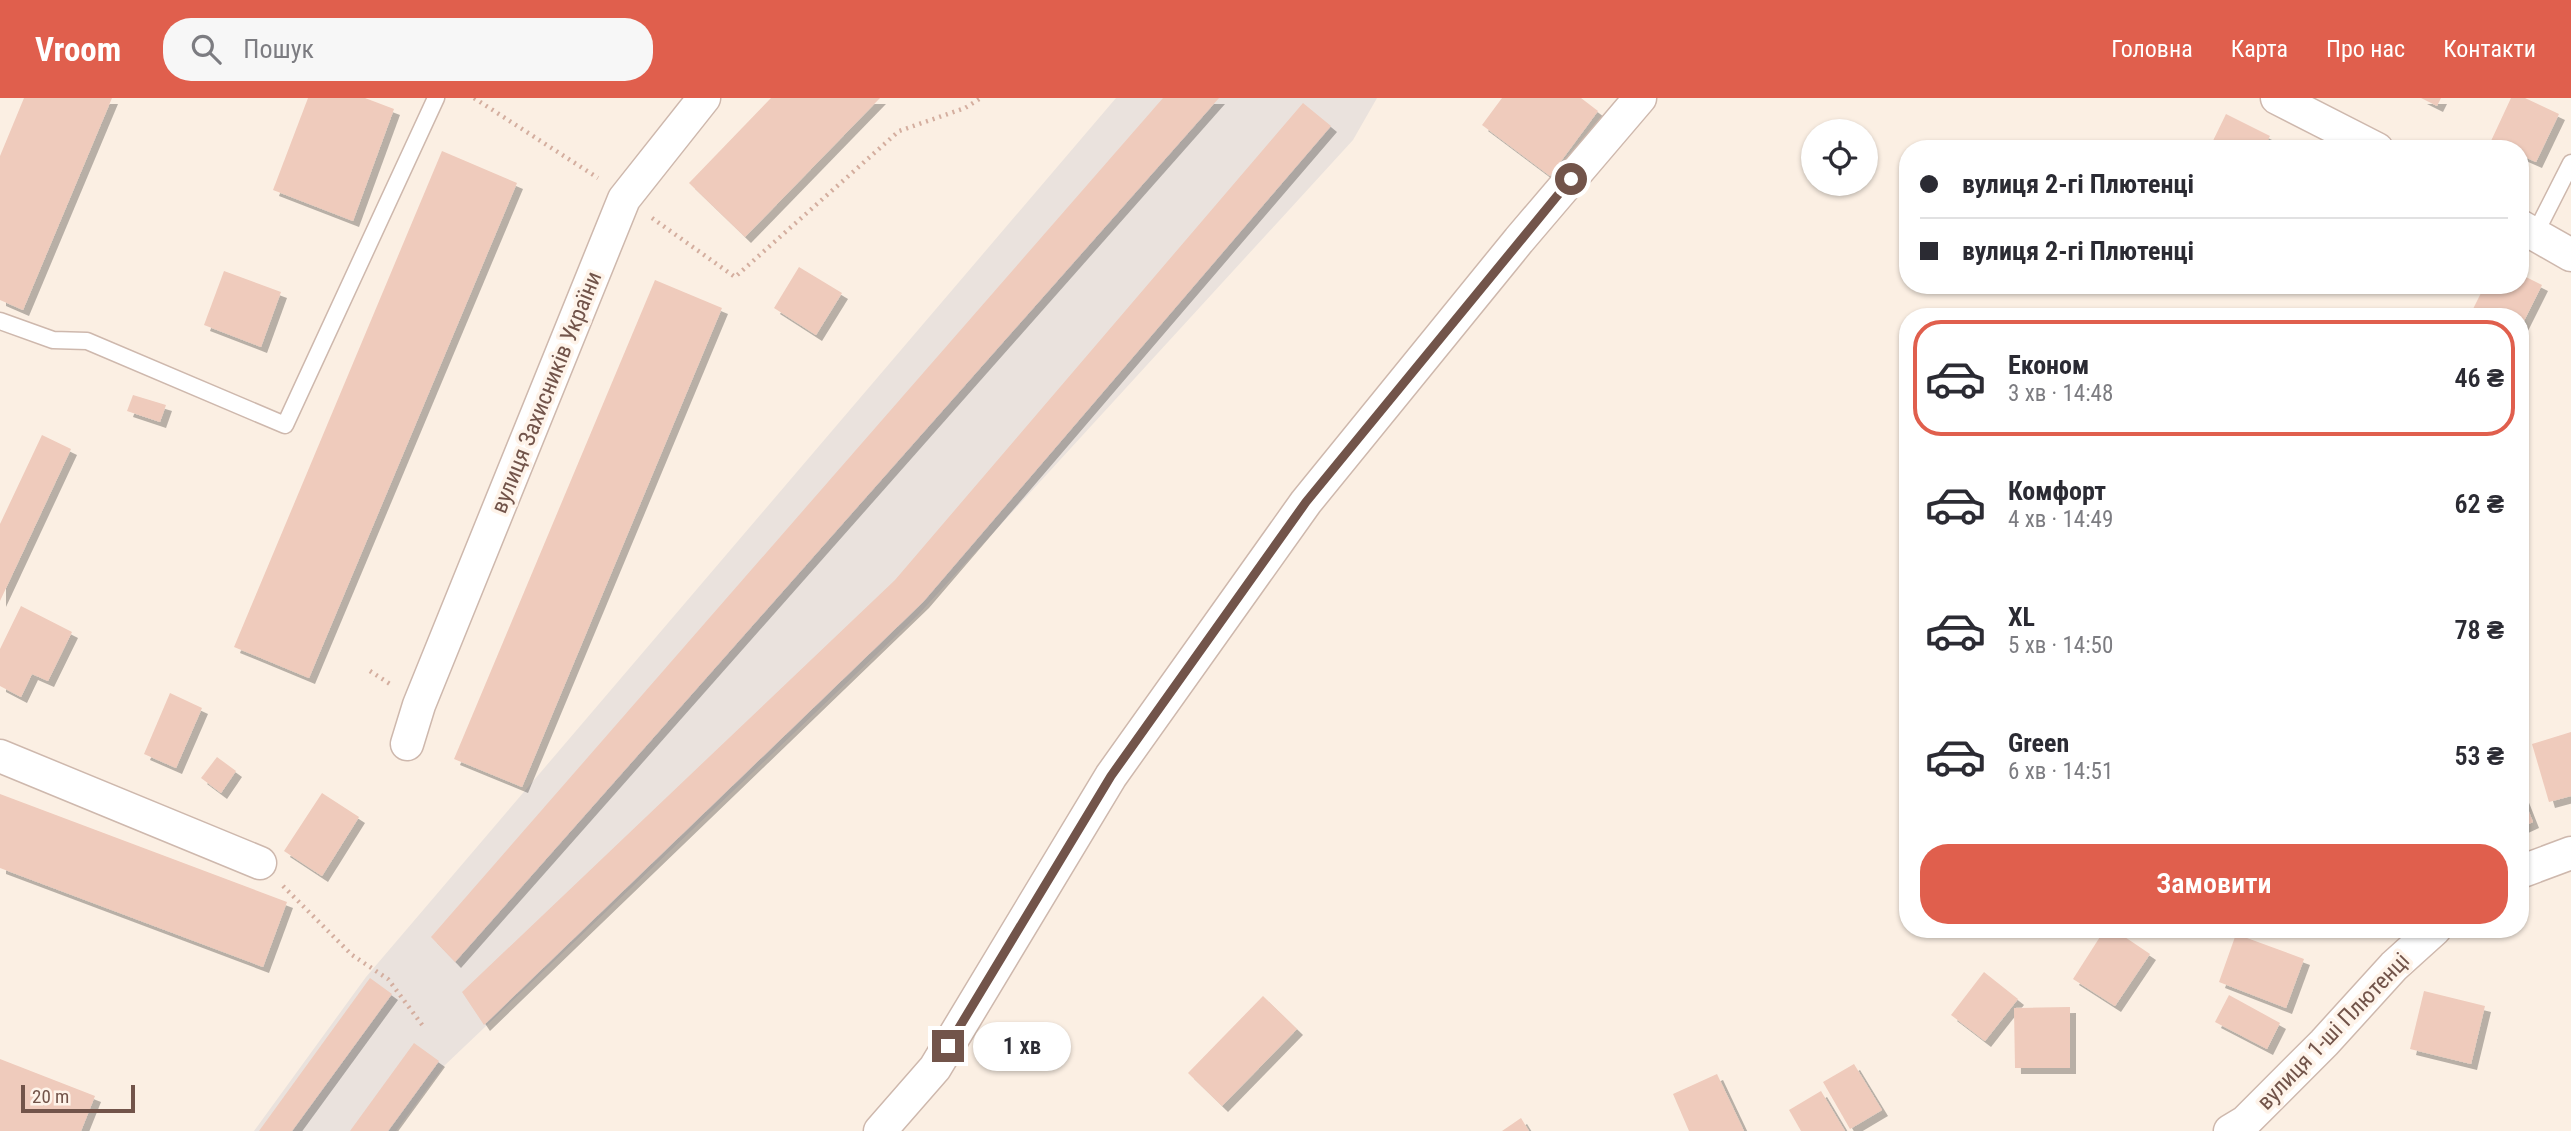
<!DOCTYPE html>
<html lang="uk">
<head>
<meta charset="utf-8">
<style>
	:root { --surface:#fff; --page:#f7f7f7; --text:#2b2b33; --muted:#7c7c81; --line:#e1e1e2; --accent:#e05f4d }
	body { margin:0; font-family:"Roboto Condensed",sans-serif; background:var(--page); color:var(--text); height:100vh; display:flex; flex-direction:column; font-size:26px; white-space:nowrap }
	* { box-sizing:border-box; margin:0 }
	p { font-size:23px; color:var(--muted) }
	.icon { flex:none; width:38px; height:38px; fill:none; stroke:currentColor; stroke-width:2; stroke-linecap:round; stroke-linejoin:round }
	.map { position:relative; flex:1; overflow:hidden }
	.side { position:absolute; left:1899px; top:210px; width:630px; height:630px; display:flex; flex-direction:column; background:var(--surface); border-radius:28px; box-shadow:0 2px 5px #0004 }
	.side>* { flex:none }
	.hud { position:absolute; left:1899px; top:42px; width:630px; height:154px; border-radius:28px; box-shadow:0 2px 5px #0004; display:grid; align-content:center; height:154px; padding:0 21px; background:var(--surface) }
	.fabs { position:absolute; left:1801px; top:21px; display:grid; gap:14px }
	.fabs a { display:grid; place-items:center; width:77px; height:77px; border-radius:50%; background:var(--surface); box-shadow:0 2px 5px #0004; font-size:35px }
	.scale { position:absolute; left:21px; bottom:18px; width:114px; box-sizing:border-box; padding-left:7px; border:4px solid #72544a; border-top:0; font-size:19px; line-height:24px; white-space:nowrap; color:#72544a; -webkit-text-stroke:5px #fef3e9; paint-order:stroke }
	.end { position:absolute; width:32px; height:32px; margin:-16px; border:9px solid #72544a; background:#fff; box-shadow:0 0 0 4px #fff }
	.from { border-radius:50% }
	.bubble { position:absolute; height:49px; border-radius:24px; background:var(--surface); box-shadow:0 2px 5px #0004; font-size:23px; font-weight:600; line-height:49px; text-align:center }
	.hud b { display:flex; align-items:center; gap:24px; height:66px; font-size:26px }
	.hud b+b { border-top:2px solid var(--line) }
	.hud i { width:18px; height:18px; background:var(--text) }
	ul { padding:12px 0 0; list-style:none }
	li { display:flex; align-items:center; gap:21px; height:116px; margin:0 14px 10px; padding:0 7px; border:4px solid transparent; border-radius:28px }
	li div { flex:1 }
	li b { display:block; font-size:26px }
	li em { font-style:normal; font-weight:600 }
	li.active { border-color:var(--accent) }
	li>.icon { width:63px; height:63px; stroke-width:1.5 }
	.primary-button { display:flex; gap:14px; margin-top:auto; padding:14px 21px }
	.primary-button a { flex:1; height:80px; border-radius:28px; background:var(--accent); color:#fff; font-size:28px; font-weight:600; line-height:80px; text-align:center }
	header { display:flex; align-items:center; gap:42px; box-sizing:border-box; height:98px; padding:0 35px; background:var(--accent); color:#fff }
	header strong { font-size:33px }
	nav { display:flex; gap:38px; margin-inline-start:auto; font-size:24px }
	.search { width:490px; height:63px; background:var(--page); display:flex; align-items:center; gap:18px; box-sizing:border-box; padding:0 24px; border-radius:28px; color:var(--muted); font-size:26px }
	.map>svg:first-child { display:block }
	.industrial { fill:#eae2dd }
	.building { fill:#efcbbc; filter:url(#shadow) }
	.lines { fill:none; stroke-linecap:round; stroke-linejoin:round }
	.service-casing { stroke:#ceb8ad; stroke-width:19 }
	.minor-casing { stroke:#ceb8ad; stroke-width:35 }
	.path { stroke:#d4ae9f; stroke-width:4.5; stroke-dasharray:2 5; stroke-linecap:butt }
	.service { stroke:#fff; stroke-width:16 }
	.minor { stroke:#fff; stroke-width:32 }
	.route { stroke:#72544a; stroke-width:9 }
	.labels { text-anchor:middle; stroke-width:7; stroke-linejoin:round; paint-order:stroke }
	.street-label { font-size:23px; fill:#72544a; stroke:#fef3e9 }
</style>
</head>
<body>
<header>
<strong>Vroom</strong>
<div class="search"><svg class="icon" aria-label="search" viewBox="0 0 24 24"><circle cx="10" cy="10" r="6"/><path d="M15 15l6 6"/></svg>Пошук</div>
<nav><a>Головна</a><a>Карта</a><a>Про нас</a><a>Контакти</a></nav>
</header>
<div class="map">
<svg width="2571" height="1033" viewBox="0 0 2571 1033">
	<defs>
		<filter id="shadow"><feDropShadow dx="6" dy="6" stdDeviation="0" flood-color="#0004"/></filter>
	</defs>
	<rect width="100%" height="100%" fill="#fbefe3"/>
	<polygon class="industrial" points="1116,0 1377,0 1353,42 918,517 444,968 396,1033 254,1033 366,879"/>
	<g class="building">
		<polygon points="24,0 112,0 23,212 0,202 0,58"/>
		<polygon points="308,0 365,0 394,11 353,123 273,92"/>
		<polygon points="771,0 880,0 745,139 689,85"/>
		<polygon points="1163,0 1219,0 455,864 431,839"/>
		<polygon points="1502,0 1581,0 1598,13 1550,78 1482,27"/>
		<polygon points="2421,0 2441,0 2437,8"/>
		<polygon points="2511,0 2525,0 2559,16 2536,64 2520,57 2520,51 2507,51 2491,43"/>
		<polygon points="1303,5 1331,28 923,504 484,927 462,894 895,482"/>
		<polygon points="2226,16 2270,38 2263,51 2209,51"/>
		<polygon points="442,53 517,85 309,580 234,549"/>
		<polygon points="799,169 842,195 816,237 774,210"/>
		<polygon points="224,173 281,194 261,249 204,227"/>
		<polygon points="2520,176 2542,187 2520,231 2520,219 2469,219 2485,187 2520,187"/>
		<polygon points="655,182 722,210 522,689 454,661"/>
		<polygon points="133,297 166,307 160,324 127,313"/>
		<polygon points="42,337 71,351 0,503 0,426"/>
		<polygon points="21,508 72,534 48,583 32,576 21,599 0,588 0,551"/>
		<polygon points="170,595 202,610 176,670 144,656"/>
		<polygon points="2571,634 2571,698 2549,704 2532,646"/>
		<polygon points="217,659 236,673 221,695 201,680"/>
		<polygon points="2520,691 2533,724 2520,730"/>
		<polygon points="322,695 359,719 322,778 284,753"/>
		<polygon points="0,696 287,804 263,869 0,770"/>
		<polygon points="2105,831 2113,831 2150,856 2115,908 2073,881"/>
		<polygon points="2236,836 2304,861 2286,910 2219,884"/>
		<polygon points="1984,874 2018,901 1985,943 1951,917"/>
		<polygon points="370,880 392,896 292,1033 259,1033"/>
		<polygon points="2424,893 2485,908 2471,966 2410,951"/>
		<polygon points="2229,897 2280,925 2267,951 2215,924"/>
		<polygon points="1263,898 1297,931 1222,1008 1188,975"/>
		<polygon points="2070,909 2070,970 2015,970 2014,910"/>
		<polygon points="414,945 439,963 388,1033 350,1033"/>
		<polygon points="0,961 95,998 81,1033 0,1033"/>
		<polygon points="1854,966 1882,1012 1850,1031 1823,984"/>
		<polygon points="1717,976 1744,1033 1689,1033 1673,996"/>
		<polygon points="1821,993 1845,1033 1801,1033 1789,1012"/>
		<polygon points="1521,1020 1529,1033 1502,1033"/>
	</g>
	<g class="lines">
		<g class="service-casing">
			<g id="service">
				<polyline points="2535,136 2571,65"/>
				<polyline points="0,223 53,242 87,243 285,327 436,0"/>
			</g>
		</g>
		<g class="minor-casing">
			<g id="minor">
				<polyline points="2277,0 2377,51"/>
				<polyline points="2520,128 2571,157"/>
				<polyline points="407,646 419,607 624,101 704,0"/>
				<polyline points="0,658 260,765"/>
				<polyline points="2520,774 2571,755"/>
				<polyline points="880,1033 935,970 1111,678 1306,404 1519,142 1640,0"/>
				<polyline points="2230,1033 2245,1024 2324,945 2394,868 2435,831"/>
			</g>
		</g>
		<g class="path">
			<polyline points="474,0 598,80"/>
			<polyline points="652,120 735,179 899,33 965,10 981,0"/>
			<polyline points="370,573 390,586"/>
			<polyline points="283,788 352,857 388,881 423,928"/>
		</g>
		<use href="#service" class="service"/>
		<use href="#minor" class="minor"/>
	</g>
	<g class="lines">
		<polyline class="route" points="948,948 1111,678 1306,404 1571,81"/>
	</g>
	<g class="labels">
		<g class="street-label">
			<text transform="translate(546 294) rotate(-68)" y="8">вулиця Захисників України</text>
			<text transform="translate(2333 933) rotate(-46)" y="8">вулиця 1-ші Плютенці</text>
		</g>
	</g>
</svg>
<div class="fabs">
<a><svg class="icon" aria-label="locate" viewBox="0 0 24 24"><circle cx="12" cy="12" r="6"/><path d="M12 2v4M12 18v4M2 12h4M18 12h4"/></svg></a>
</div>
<div class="scale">20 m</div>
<i class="end from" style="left:1571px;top:81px"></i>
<i class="end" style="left:948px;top:948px"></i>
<div class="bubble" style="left:973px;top:924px;width:98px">1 хв</div>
<div class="hud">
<b><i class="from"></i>вулиця 2-гі Плютенці</b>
<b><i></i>вулиця 2-гі Плютенці</b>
</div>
<section class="side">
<ul>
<li class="active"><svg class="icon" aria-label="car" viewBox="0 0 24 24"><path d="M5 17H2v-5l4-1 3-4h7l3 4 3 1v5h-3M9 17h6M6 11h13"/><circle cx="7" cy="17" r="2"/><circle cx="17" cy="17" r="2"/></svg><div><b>Економ</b><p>3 хв · 14:48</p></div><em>46 ₴</em></li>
<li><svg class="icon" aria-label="car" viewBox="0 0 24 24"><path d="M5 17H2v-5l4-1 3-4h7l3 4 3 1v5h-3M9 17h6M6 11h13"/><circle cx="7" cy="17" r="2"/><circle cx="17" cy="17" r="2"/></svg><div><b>Комфорт</b><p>4 хв · 14:49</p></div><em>62 ₴</em></li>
<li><svg class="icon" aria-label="car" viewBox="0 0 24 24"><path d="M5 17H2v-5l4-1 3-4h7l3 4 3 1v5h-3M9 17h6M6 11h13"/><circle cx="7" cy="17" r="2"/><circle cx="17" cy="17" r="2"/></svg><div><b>XL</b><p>5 хв · 14:50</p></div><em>78 ₴</em></li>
<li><svg class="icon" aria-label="car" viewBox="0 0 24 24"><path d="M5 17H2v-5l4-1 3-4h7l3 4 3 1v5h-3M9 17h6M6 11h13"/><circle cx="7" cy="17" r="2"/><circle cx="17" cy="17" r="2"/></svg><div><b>Green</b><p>6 хв · 14:51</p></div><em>53 ₴</em></li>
</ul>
<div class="primary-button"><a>Замовити</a></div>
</section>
</div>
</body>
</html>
